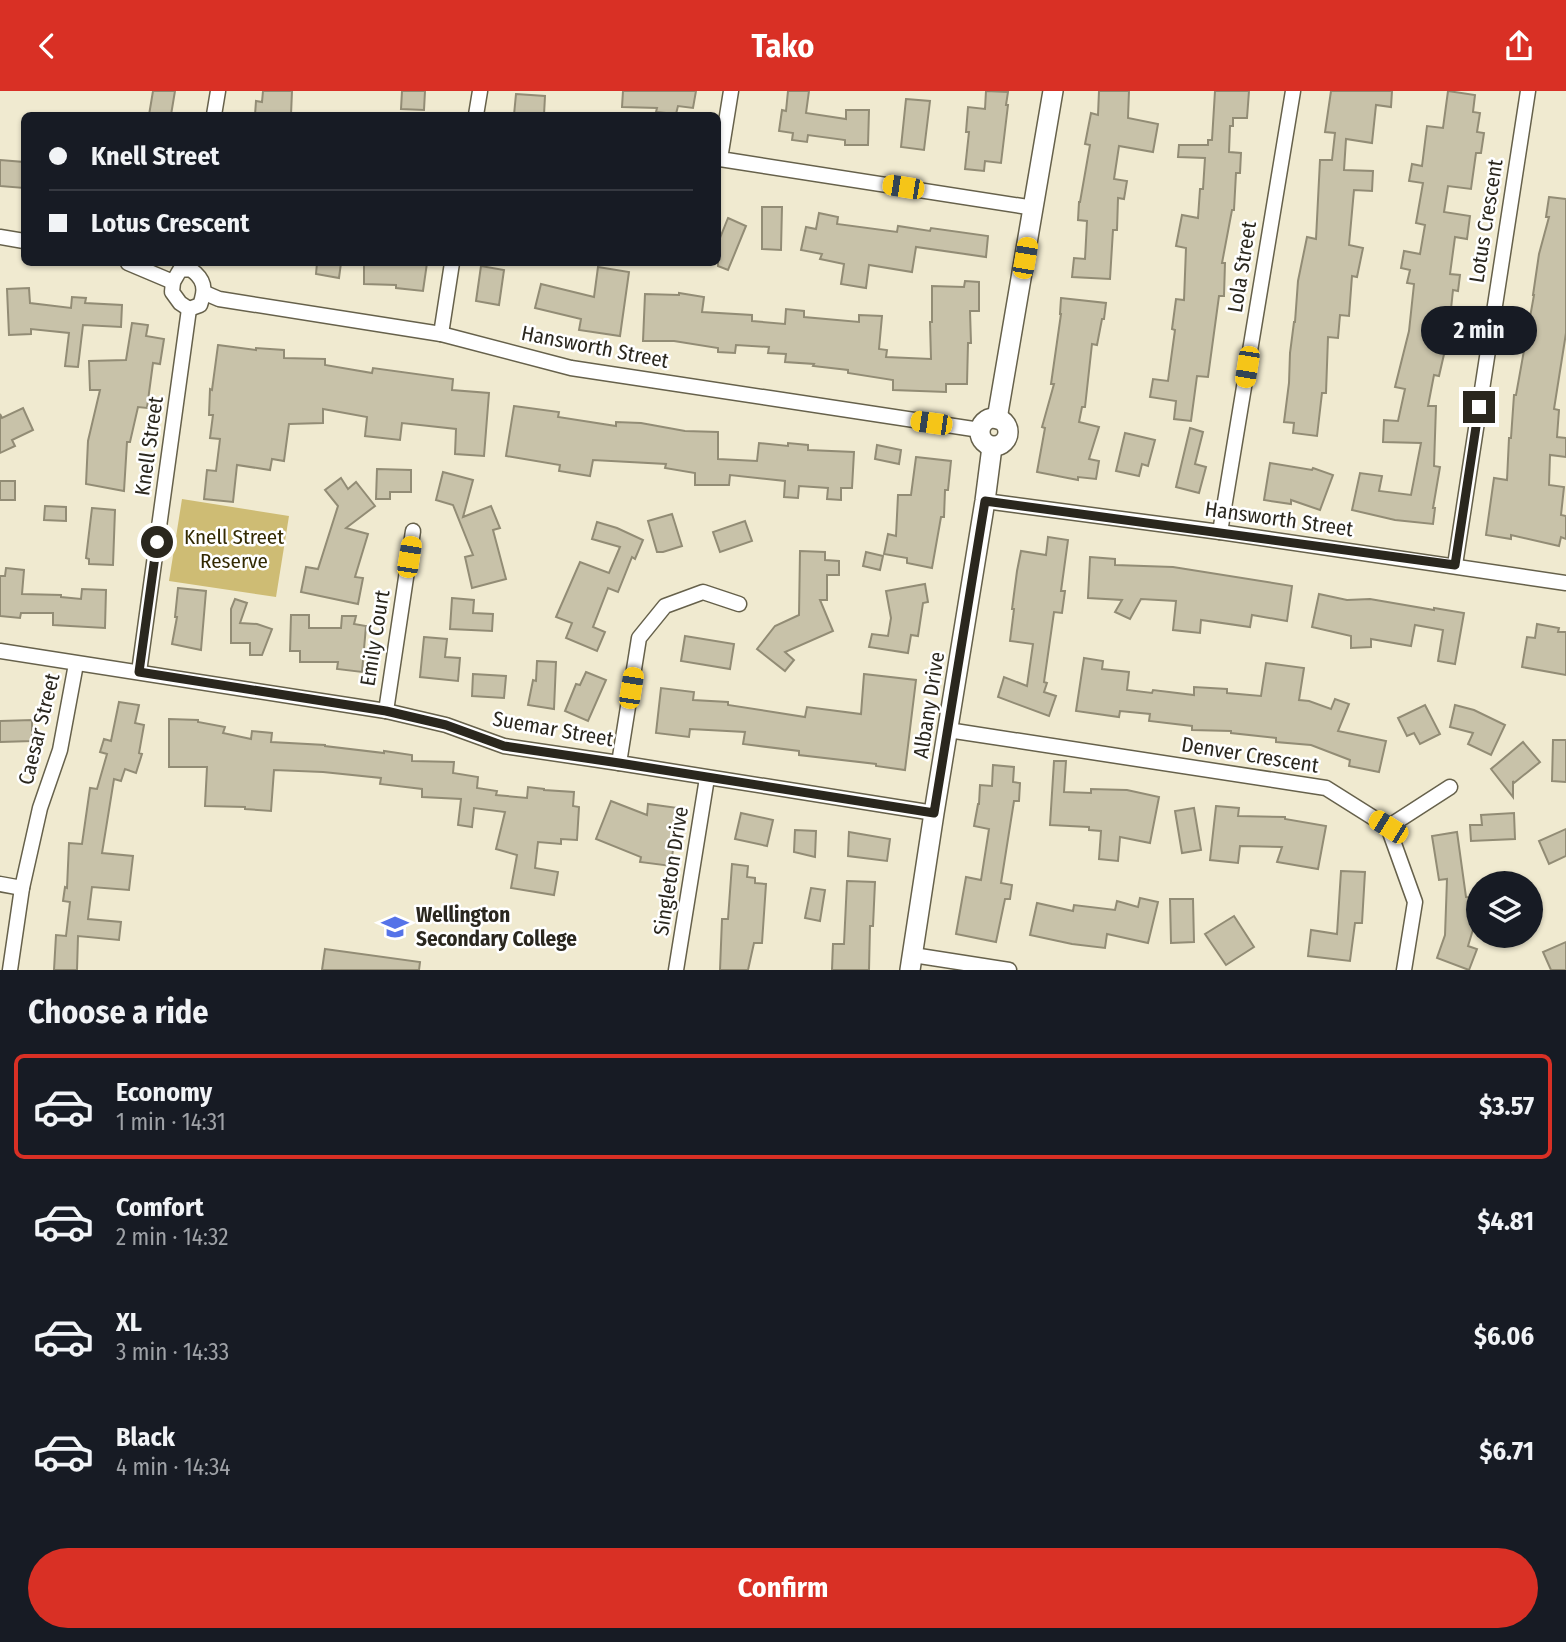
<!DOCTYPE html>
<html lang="en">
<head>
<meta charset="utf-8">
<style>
	:root { --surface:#171b24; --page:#20242c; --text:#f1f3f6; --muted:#9ea1a6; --line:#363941; --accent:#d93025 }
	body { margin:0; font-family:"Fira Sans Condensed",sans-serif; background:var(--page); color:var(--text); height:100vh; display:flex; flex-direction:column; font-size:26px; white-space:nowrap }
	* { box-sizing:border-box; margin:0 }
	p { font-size:23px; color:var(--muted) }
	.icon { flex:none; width:38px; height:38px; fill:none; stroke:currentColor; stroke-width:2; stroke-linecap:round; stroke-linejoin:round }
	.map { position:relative; height:879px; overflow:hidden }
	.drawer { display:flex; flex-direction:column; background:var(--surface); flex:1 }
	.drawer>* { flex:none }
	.guide { position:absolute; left:21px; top:21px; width:700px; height:154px; border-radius:10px; box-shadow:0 2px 5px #0004; display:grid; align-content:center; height:154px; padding:0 28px; background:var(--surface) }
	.tools { position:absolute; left:1466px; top:780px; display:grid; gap:14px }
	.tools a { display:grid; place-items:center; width:77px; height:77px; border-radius:50%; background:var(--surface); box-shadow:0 2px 5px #0004; font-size:35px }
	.end { position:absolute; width:32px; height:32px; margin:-16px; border:9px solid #2a271e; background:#fff; box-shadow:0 0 0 4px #fff }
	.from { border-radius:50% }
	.bubble { position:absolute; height:49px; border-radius:24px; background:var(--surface); box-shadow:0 2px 5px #0004; font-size:23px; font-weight:700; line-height:49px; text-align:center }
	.car { position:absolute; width:21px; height:42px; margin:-21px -10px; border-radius:9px; box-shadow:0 0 5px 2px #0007; background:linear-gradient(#f5c518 24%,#345 0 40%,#f5c518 0 76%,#345 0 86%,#f5c518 0) }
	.guide b { display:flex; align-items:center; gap:24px; height:66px; font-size:26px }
	.guide b+b { border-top:2px solid var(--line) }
	.guide i { width:18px; height:18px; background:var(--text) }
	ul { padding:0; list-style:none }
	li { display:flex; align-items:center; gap:21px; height:105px; margin:0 14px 10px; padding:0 14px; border:4px solid transparent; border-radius:10px }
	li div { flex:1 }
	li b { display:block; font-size:26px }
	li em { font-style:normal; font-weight:700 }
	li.active { border-color:var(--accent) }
	li>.icon { width:63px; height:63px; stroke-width:1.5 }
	h2 { padding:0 28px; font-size:32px; line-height:84px }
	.button { display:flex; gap:14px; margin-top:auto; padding:14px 28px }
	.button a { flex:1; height:80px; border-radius:42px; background:var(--accent); color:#fff; font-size:28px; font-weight:700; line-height:80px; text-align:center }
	header { display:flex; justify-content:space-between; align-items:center; height:91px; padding:0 28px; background:var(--accent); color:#fff; font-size:32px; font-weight:700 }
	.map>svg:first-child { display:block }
	.green { fill:#cebc74 }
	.building { fill:#c8c2a9; stroke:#928c75; stroke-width:2 }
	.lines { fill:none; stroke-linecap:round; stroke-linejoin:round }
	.street-casing { stroke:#66614b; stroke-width:17 }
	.secondary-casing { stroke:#66614b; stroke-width:22 }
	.street { stroke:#fff; stroke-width:14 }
	.secondary { stroke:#fff; stroke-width:19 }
	.route { stroke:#2a271e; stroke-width:9 }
	.labels { text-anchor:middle; stroke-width:5; stroke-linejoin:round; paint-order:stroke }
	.street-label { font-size:21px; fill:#2a271e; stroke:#fff }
	.park-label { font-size:21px; fill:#332a02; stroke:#fff }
	.poi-label { font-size:21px; font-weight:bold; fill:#2a271e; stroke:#fff; text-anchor:start }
</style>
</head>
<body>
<header><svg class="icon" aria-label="back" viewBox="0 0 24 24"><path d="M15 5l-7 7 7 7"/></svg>Tako<svg class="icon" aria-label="share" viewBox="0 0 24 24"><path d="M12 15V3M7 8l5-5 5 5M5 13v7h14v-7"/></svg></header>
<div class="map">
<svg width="1566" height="879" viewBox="0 0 1566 879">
	<rect width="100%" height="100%" fill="#f0ead0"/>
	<polygon class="green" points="182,408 289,425 276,506 169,490"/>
	<g class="building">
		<polygon points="153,0 175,0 171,24 149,24"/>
		<polygon points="263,0 292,0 291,24 255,24 256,10 262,11"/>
		<polygon points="402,0 425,0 424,19 401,18"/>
		<polygon points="623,0 696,0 693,17 678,15 676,23 656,21 657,17 622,16"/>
		<polygon points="788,0 809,0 806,22 846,28 846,19 869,19 868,54 845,54 845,49 808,44 807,51 792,49 793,42 779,40 782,19 786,20"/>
		<polygon points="986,0 1008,1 1006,14 1008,14 1001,72 985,70 984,80 965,78 969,41 966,41 968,16 985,18"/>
		<polygon points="1099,0 1129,0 1128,27 1158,33 1153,61 1119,55 1114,88 1127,90 1124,108 1118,107 1117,139 1113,139 1110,188 1072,186 1074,167 1085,168 1087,130 1078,129 1079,111 1080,111 1090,54 1085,53 1091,22 1098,24"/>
		<polygon points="1215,0 1249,0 1247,27 1233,27 1233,35 1230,35 1229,61 1241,62 1240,82 1236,82 1234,119 1232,119 1222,172 1225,172 1224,205 1219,205 1208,286 1197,285 1191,330 1174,328 1176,310 1150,306 1153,288 1168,290 1175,239 1172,238 1176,208 1184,209 1186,157 1176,155 1182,124 1198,127 1200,98 1203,98 1205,67 1178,66 1179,54 1208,54 1208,49 1212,49"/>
		<polygon points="1331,0 1392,0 1391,16 1376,14 1372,52 1346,48 1344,79 1373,80 1372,100 1354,99 1349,154 1363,157 1357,186 1352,185 1349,225 1340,224 1338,247 1328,246 1326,302 1322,302 1317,345 1293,342 1294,332 1284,331 1289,292 1290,262 1294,231 1295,231 1298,190 1307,146 1316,148 1320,69 1332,69 1335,42 1325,41"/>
		<polygon points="1448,0 1475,4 1473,21 1480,22 1477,41 1484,42 1481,62 1476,62 1471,98 1448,95 1444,121 1470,125 1467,148 1455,146 1450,183 1460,184 1458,200 1453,199 1448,246 1439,285 1434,284 1428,315 1436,315 1434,375 1440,376 1433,417 1435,417 1433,433 1395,429 1352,419 1360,382 1382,385 1379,400 1411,404 1421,352 1383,351 1384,329 1398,330 1405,298 1395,296 1409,240 1414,193 1407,192 1410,179 1401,177 1404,160 1420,163 1425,134 1416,132 1423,92 1409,90 1412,73 1422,75 1427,35 1443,37"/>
		<polygon points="516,3 545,5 544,24 514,24"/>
		<polygon points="906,8 930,10 924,59 901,56"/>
		<polygon points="0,69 24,71 24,97 0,95"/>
		<polygon points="1549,106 1566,108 1566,242 1554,318 1559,319 1557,346 1566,347 1566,366 1550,364 1549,394 1564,396 1561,424 1566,425 1566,448 1561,446 1559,455 1511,444 1511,448 1486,444 1494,387 1507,389 1509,347 1511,347 1514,304 1516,304 1534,204 1533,204 1539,163 1549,126 1546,126"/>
		<polygon points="762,116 782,116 781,159 762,158"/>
		<polygon points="819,122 838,126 837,133 897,141 898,135 930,140 931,137 988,145 986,166 916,156 912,181 869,174 866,197 841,193 844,173 820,168 822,163 801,159 806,136 816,138"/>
		<polygon points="728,127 746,135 728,179 718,175 718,152"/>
		<polygon points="317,172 341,172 339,187 316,183"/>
		<polygon points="364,172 427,172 423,200 396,197 396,194 364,193"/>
		<polygon points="481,175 504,179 499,214 476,210"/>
		<polygon points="598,176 629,181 620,245 579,239 581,228 535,217 541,193 594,206"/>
		<polygon points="965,190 979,191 979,220 970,220 971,252 968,252 967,293 946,293 946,301 893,299 893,289 848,282 848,279 813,275 814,273 785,271 786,263 768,262 769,256 736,254 735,262 718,261 718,257 674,250 643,250 645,203 679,204 679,202 704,206 702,221 752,224 752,230 785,233 786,218 804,220 804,226 859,231 859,224 882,225 879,258 887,259 886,266 931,268 930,231 932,231 932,195 964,196"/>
		<polygon points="29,197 30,212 71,217 72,206 86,207 85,212 122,214 121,236 83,234 78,276 65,275 69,242 31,238 31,243 9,244 7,198"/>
		<polygon points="1061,207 1106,212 1104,228 1102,228 1097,254 1092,253 1085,316 1082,316 1079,331 1099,336 1089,368 1099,370 1096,388 1078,386 1078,389 1037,381 1045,337 1042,336 1054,293 1051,293 1061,223 1060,223"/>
		<polygon points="132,232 148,234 146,245 164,248 160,273 153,272 147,317 138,316 130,351 127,351 124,400 86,393 88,350 100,299 90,299 89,270 126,269"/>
		<polygon points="218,254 256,259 256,257 284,259 284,267 325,268 325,274 372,282 373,277 453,288 452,299 489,302 484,365 455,363 456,338 402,332 400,349 365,345 367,326 323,318 323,332 289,333 284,370 272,368 270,379 237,374 233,411 204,408 207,379 216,380 220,348 210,347 213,324 209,324 210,298 212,299"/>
		<polygon points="514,315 559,321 558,326 616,335 616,331 641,332 685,340 718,341 718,368 757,370 759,352 788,355 788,352 808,354 808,359 854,361 852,397 841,397 841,409 827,408 828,397 799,395 798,407 784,406 785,390 730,384 729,394 695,394 695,382 665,377 666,373 593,369 590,385 559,380 560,374 506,365"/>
		<polygon points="23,317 33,339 12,349 15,355 0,362 0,323 2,327"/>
		<polygon points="1190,337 1203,341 1195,373 1206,376 1199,402 1176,396"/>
		<polygon points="1125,342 1155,349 1148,375 1142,373 1139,385 1116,380"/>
		<polygon points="877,354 901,359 899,373 875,368"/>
		<polygon points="916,366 951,370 948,399 945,399 944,426 941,426 932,477 907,472 907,467 884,463 888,443 896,445 898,404 911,404"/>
		<polygon points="1270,372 1312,379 1313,377 1333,384 1320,419 1291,409 1291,413 1264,409"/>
		<polygon points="377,378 411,379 411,401 390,401 390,408 376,408"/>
		<polygon points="443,381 473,389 463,426 491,415 500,437 493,439 506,488 472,497 465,466 473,464 453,414 436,409"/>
		<polygon points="341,387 348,398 356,391 375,415 346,437 368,443 355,486 363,487 358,513 301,501 306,476 318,478 338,415 325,399"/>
		<rect x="0" y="390" width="15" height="19"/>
		<polygon points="45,415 66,416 66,430 44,429"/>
		<polygon points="92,417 115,419 113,474 89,473 89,468 86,467"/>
		<polygon points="672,423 682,455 663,461 657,461 648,430"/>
		<polygon points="745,430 752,450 720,461 713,441"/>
		<polygon points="597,431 617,437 643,449 635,468 632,466 618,501 608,497 593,536 605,541 597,560 566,547 572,532 556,526 580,471 609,482 620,456 592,448"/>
		<polygon points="1048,446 1068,449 1061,500 1065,500 1062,522 1054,521 1044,591 1047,592 1044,601 1056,605 1049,625 998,606 1004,586 1027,595 1033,553 1010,550 1014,518 1012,518 1017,480 1021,460 1046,464"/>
		<polygon points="800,460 825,461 825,469 839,470 839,484 827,484 827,509 820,509 833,540 785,561 794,569 785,580 757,558 775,535 799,524"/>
		<polygon points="866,461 883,465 880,479 863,475"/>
		<polygon points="1090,466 1115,468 1115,474 1173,476 1292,495 1287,530 1252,524 1250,536 1201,529 1200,542 1173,539 1176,510 1141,508 1130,528 1115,521 1122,509 1088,507"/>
		<polygon points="6,477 24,479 22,503 61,504 61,506 81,508 82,498 106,499 105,537 53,534 53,522 21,522 20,527 0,525 0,485 5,485"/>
		<polygon points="925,493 928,511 923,512 918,545 911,544 908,562 869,556 872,543 888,545 891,527 886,500"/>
		<polygon points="178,497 206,500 201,559 172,553 177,526 175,526"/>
		<polygon points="1319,503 1347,509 1370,508 1434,519 1434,517 1464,522 1455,573 1438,570 1443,539 1415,534 1411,555 1371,548 1371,556 1351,557 1351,545 1312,536"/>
		<polygon points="452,507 474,509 473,522 493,523 492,540 450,538"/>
		<polygon points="235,508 247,512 240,532 257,533 272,538 262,564 250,564 250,552 231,552 231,518"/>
		<polygon points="291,524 309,524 309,537 341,537 342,525 356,525 354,533 366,535 362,581 337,578 338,571 300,571 300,560 290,560"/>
		<polygon points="1537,533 1559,537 1558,541 1566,541 1566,584 1522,576 1527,546 1535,547"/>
		<polygon points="685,545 734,553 730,578 681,570"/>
		<polygon points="424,546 447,548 445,566 460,567 458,590 420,586"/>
		<polygon points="1084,567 1103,570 1102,578 1129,581 1127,599 1152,602 1153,599 1194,604 1194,596 1227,598 1227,602 1261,605 1266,572 1304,577 1299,609 1309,610 1331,618 1335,608 1349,613 1338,640 1386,650 1379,681 1349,675 1350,669 1311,654 1276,651 1276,647 1231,642 1231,640 1192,639 1192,635 1149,630 1150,623 1120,620 1119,626 1076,620"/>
		<polygon points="537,570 556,571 554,618 528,614 533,589 536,590"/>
		<polygon points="586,581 606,589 588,630 565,620 576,593 580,594"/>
		<polygon points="473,583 506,585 504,607 472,605"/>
		<polygon points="864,583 916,589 905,679 876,675 876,673 799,664 799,660 743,653 745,641 690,638 689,646 656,642 661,597 694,601 693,609 728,611 728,614 805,626 807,616 861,623"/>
		<polygon points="119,611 139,614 135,632 144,634 139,662 142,663 136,682 125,678 121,690 114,688 102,762 133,765 129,799 92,796 88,828 121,831 119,849 78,845 77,879 54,879 56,844 66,845 70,811 63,810 65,796 67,797 69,752 82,753 90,697 97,698 107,663 100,661 104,648 111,650"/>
		<polygon points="1425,614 1440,643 1420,653 1414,642 1407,645 1398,627"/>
		<polygon points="1455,614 1474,619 1505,634 1491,664 1468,653 1473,642 1450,636"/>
		<polygon points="169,628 198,629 198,631 225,636 223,642 251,648 252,640 272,642 271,651 325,654 325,655 384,662 384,660 412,664 412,670 454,671 453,682 478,686 477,697 497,700 496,704 527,707 528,696 544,698 544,699 574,701 573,715 579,716 577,749 561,748 561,753 538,751 535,777 558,781 554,804 511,797 517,764 496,758 505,721 474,717 472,736 458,734 461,708 422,706 422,698 380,693 381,687 323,681 274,679 271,720 245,718 245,716 205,715 207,676 169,676"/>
		<polygon points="32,629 32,650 0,651 0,630"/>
		<polygon points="1553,649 1566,649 1566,691 1552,690"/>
		<polygon points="1523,651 1540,671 1514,692 1513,690 1513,706 1491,678"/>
		<polygon points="1054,670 1066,670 1064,701 1091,702 1091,698 1127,699 1159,706 1150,752 1120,746 1118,770 1099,768 1101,740 1089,739 1089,736 1050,734"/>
		<polygon points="993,674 1014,676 1013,691 1020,692 1019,710 1014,710 1001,792 1012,794 1010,808 1005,808 996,851 956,843 966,786 981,789 989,738 974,735 978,713 979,713 980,694 992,695"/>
		<polygon points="611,710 647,724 648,713 678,717 671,775 640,771 641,766 596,748"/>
		<polygon points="1216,715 1239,717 1238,725 1285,726 1285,728 1326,735 1318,778 1277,771 1282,756 1240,755 1238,772 1210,769"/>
		<polygon points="1194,717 1201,759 1182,762 1175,720"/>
		<polygon points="741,722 773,729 767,755 735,748"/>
		<polygon points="1514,722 1515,748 1471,750 1470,734 1482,734 1481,724"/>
		<polygon points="1566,738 1566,765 1549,773 1539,750"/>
		<polygon points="795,739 816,740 815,766 794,761"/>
		<polygon points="849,741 890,748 887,770 848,765"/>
		<polygon points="1457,741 1466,806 1479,807 1479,832 1475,832 1468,855 1477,858 1469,879 1437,867 1445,844 1447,788 1439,789 1432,745"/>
		<polygon points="732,773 748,775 747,786 755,787 755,792 766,793 762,852 754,852 748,879 720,879 722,828 728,828"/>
		<polygon points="1341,780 1365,781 1362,832 1355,832 1350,870 1308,865 1311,839 1337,843"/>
		<polygon points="847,790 875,791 873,835 870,835 869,879 832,879 833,853 844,853"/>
		<polygon points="811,797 825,799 820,830 805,827"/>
		<polygon points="1140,807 1158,811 1148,852 1107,843 1105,857 1072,853 1030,844 1037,812 1073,820 1074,814 1115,819 1117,810 1138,816"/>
		<polygon points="1170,808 1193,808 1194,851 1171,852"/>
		<polygon points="1234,825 1254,856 1226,874 1205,843"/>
		<polygon points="1566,851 1566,879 1551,879 1543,861"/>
		<polygon points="325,858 420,871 419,879 322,879"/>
	</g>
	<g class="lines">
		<g class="street-casing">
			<g id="street">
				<polyline points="731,0 720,68 1034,117"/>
				<polyline points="214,24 218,0"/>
				<polyline points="476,24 480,0"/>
				<polyline points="0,146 24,150"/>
				<polyline points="128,172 173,191"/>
				<path d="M190,178C205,188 206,198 200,214L189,218L180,212L172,201L173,191L180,179Z"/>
				<polyline points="205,202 219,208 441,243 571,277 980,339"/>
				<polyline points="441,243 452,172"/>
				<polyline points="985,410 1220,441 1566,492"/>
				<polyline points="1220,441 1293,0"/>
				<polyline points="1455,474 1528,0"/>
				<polyline points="0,560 386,620 446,634 504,655 619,672 934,722"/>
				<polyline points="139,581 189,218"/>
				<polyline points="386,620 413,440"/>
				<polyline points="948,639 1326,697 1388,736 1415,811 1404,879"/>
				<polyline points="619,672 639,547 665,515 703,501 739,513"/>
				<polyline points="1388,736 1450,696"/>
				<polyline points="0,793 22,797"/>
				<polyline points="913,864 1009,879"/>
				<polyline points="10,879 22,797 40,717 60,659 76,573"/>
				<polyline points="676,879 707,687"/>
			</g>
		</g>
		<g class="secondary-casing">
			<g id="secondary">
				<circle cx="994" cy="341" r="14"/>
				<polyline points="997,328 1053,0"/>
				<polyline points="910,879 934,722 985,410 992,356"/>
			</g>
		</g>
		<use href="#street" class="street"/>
		<use href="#secondary" class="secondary"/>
	</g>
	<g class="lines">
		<polyline class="route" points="157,451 139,581 386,620 446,634 504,655 619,672 934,722 985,410 1455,474 1479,316"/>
	</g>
	<defs>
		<g id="school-bare" transform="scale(2.1)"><path d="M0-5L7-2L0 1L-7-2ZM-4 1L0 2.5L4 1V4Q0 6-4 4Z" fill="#5573e8" stroke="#fff" stroke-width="2.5" paint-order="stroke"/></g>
	</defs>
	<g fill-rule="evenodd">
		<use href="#school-bare" x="395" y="836"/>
	</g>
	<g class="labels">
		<g class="street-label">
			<text transform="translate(1486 130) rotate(-81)" y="7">Lotus Crescent</text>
			<text transform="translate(1242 176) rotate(-81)" y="7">Lola Street</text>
			<text transform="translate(595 256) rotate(11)" y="7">Hansworth Street</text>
			<text transform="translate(149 355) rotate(-82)" y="7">Knell Street</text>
			<text transform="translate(1279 428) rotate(8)" y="7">Hansworth Street</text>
			<text transform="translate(375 547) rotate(-81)" y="7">Emily Court</text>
			<text transform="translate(929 614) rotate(-81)" y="7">Albany Drive</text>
			<text transform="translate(39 638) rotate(-76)" y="7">Caesar Street</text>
			<text transform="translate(553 638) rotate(10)" y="7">Suemar Street</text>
			<text transform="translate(1250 664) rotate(9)" y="7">Denver Crescent</text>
			<text transform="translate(671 780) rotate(-81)" y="7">Singleton Drive</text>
		</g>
		<g class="park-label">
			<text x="234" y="453">Knell Street<tspan x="234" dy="24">Reserve</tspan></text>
		</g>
		<g class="poi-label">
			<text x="416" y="831">Wellington<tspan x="416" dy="24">Secondary College</tspan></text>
		</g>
	</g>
</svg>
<div class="tools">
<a><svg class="icon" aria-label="layers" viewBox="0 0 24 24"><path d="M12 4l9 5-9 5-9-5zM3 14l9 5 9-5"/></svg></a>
</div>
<i class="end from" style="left:157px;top:451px"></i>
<i class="end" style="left:1479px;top:316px"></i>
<div class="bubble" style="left:1421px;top:215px;width:116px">2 min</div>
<i class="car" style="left:903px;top:96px;rotate:279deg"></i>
<i class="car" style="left:1025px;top:167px;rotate:10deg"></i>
<i class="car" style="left:1247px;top:276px;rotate:189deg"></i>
<i class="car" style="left:931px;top:332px;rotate:278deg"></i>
<i class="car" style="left:409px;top:466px;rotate:9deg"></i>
<i class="car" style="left:631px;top:597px;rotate:9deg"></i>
<i class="car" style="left:1388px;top:736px;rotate:302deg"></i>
<div class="guide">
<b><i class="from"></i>Knell Street</b>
<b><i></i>Lotus Crescent</b>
</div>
</div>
<section class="drawer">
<h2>Choose a ride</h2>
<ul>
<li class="active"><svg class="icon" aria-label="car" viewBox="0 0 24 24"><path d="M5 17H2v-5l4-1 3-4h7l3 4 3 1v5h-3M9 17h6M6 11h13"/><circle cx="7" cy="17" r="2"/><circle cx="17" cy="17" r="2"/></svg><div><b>Economy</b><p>1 min · 14:31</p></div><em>$3.57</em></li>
<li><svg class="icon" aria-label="car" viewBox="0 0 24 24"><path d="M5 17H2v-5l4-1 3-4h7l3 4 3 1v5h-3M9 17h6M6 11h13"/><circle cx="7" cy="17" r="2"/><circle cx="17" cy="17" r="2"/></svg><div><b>Comfort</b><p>2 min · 14:32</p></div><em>$4.81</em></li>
<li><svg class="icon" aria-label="car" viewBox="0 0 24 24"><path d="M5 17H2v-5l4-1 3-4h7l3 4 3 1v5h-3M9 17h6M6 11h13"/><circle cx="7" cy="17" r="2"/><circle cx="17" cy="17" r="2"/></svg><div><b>XL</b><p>3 min · 14:33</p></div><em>$6.06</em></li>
<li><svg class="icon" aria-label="car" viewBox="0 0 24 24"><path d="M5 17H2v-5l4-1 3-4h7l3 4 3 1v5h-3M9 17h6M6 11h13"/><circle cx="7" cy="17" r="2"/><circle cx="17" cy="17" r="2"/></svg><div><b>Black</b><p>4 min · 14:34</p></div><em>$6.71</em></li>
</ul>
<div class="button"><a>Confirm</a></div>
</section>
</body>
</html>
